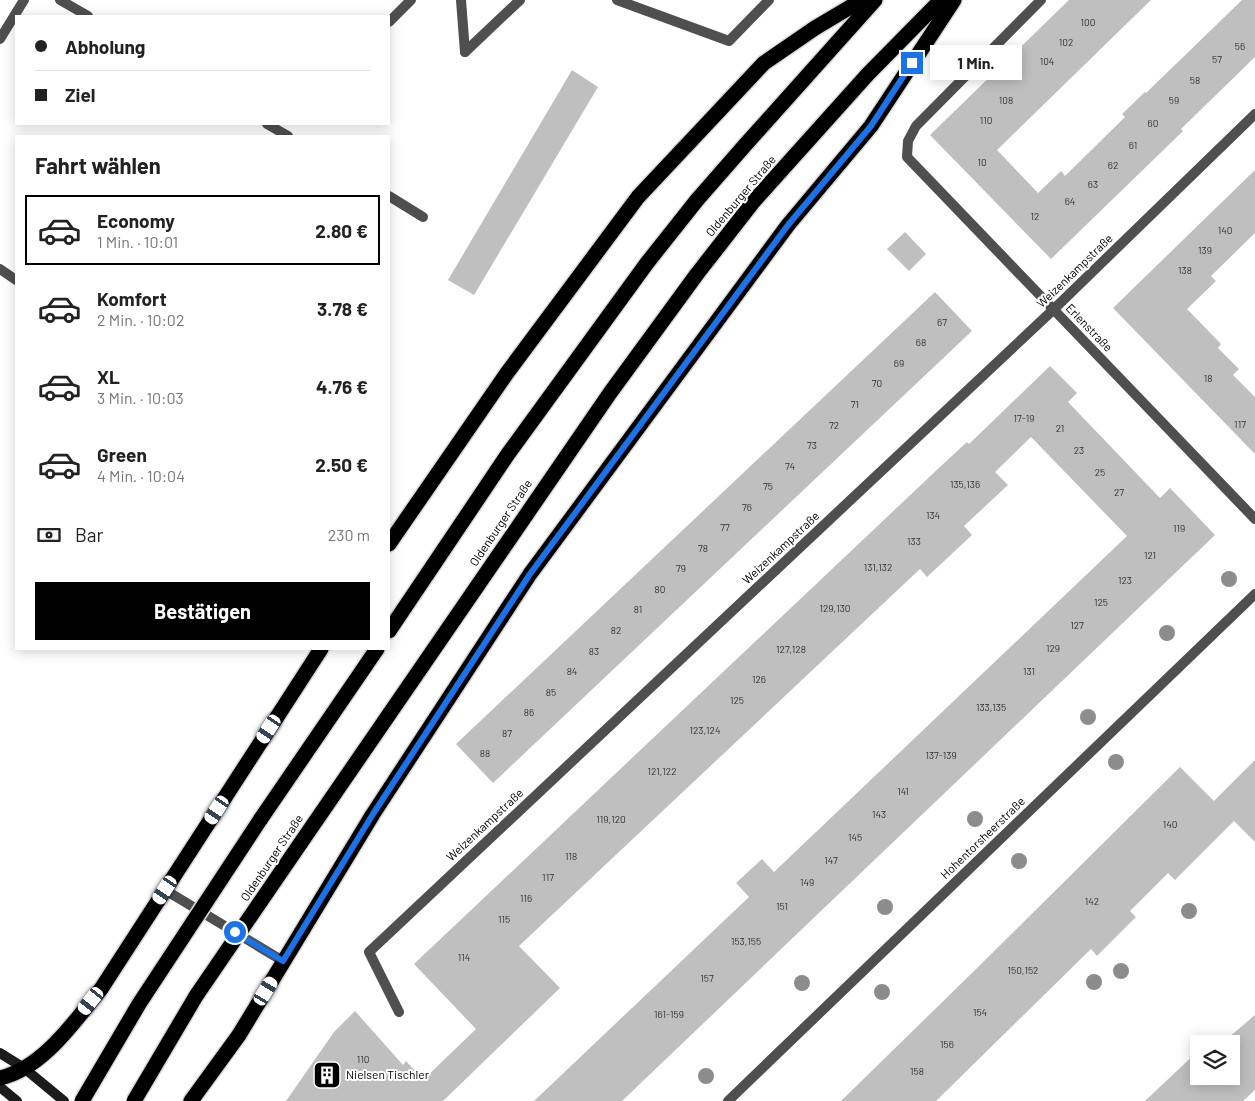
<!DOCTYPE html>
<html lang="de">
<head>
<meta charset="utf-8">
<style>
	:root { --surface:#fff; --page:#f6f6f6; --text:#222; --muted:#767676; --line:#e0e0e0; --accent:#000 }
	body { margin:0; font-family:Barlow,sans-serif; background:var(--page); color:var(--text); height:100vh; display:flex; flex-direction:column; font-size:19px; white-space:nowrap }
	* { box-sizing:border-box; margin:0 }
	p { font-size:16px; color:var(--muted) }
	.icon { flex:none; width:28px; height:28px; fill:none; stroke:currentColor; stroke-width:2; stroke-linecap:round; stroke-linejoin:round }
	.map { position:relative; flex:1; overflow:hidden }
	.side { position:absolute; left:15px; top:135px; width:375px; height:515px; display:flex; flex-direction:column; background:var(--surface); border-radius:0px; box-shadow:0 2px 12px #0003 }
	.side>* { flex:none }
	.banner { position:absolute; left:15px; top:15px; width:375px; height:110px; border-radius:0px; box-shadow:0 2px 12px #0003; display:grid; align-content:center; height:110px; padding:0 20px; background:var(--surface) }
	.fabs { position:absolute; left:1190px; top:1035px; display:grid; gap:10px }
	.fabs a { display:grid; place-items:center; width:50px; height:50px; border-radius:0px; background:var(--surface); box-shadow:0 2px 12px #0003; font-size:25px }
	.end { position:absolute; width:22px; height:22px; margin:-11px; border:6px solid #1a73e8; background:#fff; box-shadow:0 0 0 2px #fff }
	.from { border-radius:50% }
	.bubble { position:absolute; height:35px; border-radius:0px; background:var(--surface); box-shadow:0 2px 12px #0003; font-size:16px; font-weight:700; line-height:35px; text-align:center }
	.car { position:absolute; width:15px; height:30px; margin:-15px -8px; border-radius:6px; box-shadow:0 0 4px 1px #0007; background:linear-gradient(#fff 24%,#345 0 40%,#fff 0 76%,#345 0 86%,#fff 0) }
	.banner b { display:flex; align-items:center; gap:18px; height:48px; font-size:19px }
	.banner b+b { border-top:1px solid var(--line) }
	.banner i { width:12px; height:12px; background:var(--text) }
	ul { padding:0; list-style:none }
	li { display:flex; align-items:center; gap:15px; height:70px; margin:0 10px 8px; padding:0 10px; border:2px solid transparent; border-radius:0px }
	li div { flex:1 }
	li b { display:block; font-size:19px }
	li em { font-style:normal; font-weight:700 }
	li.on { border-color:var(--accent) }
	li>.icon { width:45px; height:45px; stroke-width:1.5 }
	h2 { padding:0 20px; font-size:22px; line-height:60px }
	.pay { display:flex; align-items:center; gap:12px; height:55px; padding:0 20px; font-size:19px }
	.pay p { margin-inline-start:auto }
	.primary-button { display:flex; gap:10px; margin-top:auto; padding:10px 20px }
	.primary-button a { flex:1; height:58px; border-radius:0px; background:var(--accent); color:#fff; font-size:20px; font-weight:700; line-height:58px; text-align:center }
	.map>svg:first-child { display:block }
	.building { fill:#bfbfbf }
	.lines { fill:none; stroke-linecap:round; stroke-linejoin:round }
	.highway-casing { stroke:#dbdbdb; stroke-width:18 }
	.lane { stroke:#4f4f4f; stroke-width:10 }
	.street { stroke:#4f4f4f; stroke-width:10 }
	.secondary { stroke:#1c1c1c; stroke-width:10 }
	.highway { stroke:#000; stroke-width:15 }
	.highway-bridge-casing { stroke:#dbdbdb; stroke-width:18; stroke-linecap:butt }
	.highway-bridge { stroke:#000; stroke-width:15 }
	.tree { fill:#8c8c8c }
	.route { stroke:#1a73e8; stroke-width:6 }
	.labels { text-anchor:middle; stroke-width:4; stroke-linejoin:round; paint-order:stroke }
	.number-label { font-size:10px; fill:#303030 }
	.street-label { font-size:12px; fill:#000; stroke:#fff }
	.poi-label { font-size:12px; fill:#000; stroke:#fff; text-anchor:start }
</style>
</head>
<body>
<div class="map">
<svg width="1255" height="1101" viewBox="0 0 1255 1101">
	<rect width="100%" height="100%" fill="#fff"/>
	<g class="building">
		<polygon points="1069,0 1151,0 997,150 1038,193 1061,171 1065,176 1125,117 1122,114 1145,92 1146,93 1242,0 1255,0 1255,57 1181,129 1183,131 1051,259 930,135"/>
		<polygon points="572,70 598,87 474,295 448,280"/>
		<polygon points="1255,170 1255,233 1211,276 1216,281 1187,309 1221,344 1218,348 1239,369 1233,375 1255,397 1255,454 1113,308"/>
		<polygon points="905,232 926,254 909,271 887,249"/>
		<polygon points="935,292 972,331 493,783 456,744"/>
		<polygon points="1050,366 1077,393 1068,402 1160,498 1170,488 1215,535 622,1101 534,1101 749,897 736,883 762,859 774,872 1127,536 1031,437 995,472 1008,485 964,526 972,535 927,577 920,569 519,946 560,988 443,1101 286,1101 334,1032 355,1011 403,1065 406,1061 423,1080 476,1029 414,964 941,466 967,442 969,444"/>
		<polygon points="1255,760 1255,842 1234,821 1175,880 1168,873 1130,911 1136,917 1097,956 1091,949 936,1101 841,1101 973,972 1180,767 1214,801"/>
		<polygon points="1255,1015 1255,1090 1243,1101 1145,1101 1199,1050 1199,1076 1231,1076 1231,1044 1221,1044"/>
	</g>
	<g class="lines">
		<g class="highway-casing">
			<g id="highway">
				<polyline points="389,544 507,373 638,197 764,63 815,28 862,0"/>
				<polyline points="389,631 508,454 647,263 697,200 746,144 875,0"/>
				<polyline points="260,820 377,649"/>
				<polyline points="300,844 610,393 697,274 754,201 868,74 941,0"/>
				<path d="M0,1078C43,1068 74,1022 101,989L321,649"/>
				<polyline points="191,1101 239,1035 373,814 530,574 788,225 871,126 954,0"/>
			</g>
		</g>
		<g class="lane">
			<polyline points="60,0 88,16"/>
			<polyline points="461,0 465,52"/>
			<polyline points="617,0 729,41 769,0"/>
			<polyline points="389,22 411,0"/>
			<polyline points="0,39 24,0"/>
			<polyline points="465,52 520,0"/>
			<polyline points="267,124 288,136"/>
			<polyline points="389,196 423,217"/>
			<polyline points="0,269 16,280"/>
			<polyline points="165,890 283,961"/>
		</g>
		<g class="street">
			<polyline points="1041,0 916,126 908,141 907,157 1255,519"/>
			<polyline points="399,1012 369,952 1054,309 1255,114"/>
			<polyline points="728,1101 1255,594"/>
		</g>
		<g class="secondary">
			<polyline points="0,1053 24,1068 64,1101"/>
			<polyline points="0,1087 17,1101"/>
		</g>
		<use href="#highway" class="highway"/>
		<g class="highway-bridge-casing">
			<g id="highway-bridge">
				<polyline points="82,1101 139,1004 260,820"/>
				<polyline points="134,1101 196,996 300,844"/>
			</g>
		</g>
		<use href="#highway-bridge" class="highway-bridge"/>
	</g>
	<g class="tree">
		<circle cx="1229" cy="579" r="8"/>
		<circle cx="1167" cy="633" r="8"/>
		<circle cx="1088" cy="717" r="8"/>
		<circle cx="1116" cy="762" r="8"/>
		<circle cx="975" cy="819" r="8"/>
		<circle cx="1019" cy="861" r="8"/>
		<circle cx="885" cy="907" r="8"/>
		<circle cx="1189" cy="911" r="8"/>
		<circle cx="1121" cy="971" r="8"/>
		<circle cx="1094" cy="982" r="8"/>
		<circle cx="802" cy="983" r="8"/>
		<circle cx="882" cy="992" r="8"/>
		<circle cx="706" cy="1076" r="8"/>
	</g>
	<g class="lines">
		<polyline class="route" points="235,932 283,961 373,814 530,574 788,225 871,126 912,63"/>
	</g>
	<defs>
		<g id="building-square" transform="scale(1.4375)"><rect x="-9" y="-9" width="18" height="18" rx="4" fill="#000" stroke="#fff"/><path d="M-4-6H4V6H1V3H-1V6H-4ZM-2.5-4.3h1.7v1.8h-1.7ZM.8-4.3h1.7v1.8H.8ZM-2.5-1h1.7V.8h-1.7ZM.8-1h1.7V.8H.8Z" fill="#fff"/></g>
	</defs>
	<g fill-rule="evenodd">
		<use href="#building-square" x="327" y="1075"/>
	</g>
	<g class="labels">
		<g class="number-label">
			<text x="1088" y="26">100</text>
			<text x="1066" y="46">102</text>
			<text x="1240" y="50">56</text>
			<text x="1217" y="63">57</text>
			<text x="1047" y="65">104</text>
			<text x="1195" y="84">58</text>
			<text x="1006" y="104">108</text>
			<text x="1174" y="104">59</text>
			<text x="986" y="124">110</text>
			<text x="1153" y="127">60</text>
			<text x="1133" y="149">61</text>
			<text x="982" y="166">10</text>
			<text x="1113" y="169">62</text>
			<text x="1093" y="188">63</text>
			<text x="1070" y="205">64</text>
			<text x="1035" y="220">12</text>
			<text x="1225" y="234">140</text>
			<text x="1205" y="254">139</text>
			<text x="1185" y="274">138</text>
			<text x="942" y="326">67</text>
			<text x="921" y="346">68</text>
			<text x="899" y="367">69</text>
			<text x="1208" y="382">18</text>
			<text x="877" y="387">70</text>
			<text x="855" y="408">71</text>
			<text x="1024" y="422">17-19</text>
			<text x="1240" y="428">117</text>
			<text x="834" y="429">72</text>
			<text x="1060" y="432">21</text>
			<text x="812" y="449">73</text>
			<text x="1079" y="454">23</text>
			<text x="790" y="470">74</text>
			<text x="1100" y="476">25</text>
			<text x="965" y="488">135,136</text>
			<text x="768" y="490">75</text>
			<text x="1119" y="496">27</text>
			<text x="747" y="511">76</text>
			<text x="933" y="519">134</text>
			<text x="725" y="531">77</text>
			<text x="1179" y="532">119</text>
			<text x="914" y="545">133</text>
			<text x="703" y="552">78</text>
			<text x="1150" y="559">121</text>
			<text x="878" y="571">131,132</text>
			<text x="681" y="572">79</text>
			<text x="1125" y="584">123</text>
			<text x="660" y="593">80</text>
			<text x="1101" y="606">125</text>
			<text x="835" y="612">129,130</text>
			<text x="638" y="613">81</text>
			<text x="1077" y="629">127</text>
			<text x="616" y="634">82</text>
			<text x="1053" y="652">129</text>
			<text x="791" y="653">127,128</text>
			<text x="594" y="655">83</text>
			<text x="572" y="675">84</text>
			<text x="1029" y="675">131</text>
			<text x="759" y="683">126</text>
			<text x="551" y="696">85</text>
			<text x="737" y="704">125</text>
			<text x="991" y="711">133,135</text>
			<text x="529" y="716">86</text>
			<text x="705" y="734">123,124</text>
			<text x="507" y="737">87</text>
			<text x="485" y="757">88</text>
			<text x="941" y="759">137-139</text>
			<text x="662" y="775">121,122</text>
			<text x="903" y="795">141</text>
			<text x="879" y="818">143</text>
			<text x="611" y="823">119,120</text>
			<text x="1170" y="828">140</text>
			<text x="855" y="841">145</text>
			<text x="571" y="860">118</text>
			<text x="831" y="864">147</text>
			<text x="548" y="881">117</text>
			<text x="807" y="886">149</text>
			<text x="526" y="902">116</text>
			<text x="1092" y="905">142</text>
			<text x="782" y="910">151</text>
			<text x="504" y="923">115</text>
			<text x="746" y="945">153,155</text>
			<text x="464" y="961">114</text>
			<text x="1023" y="974">150,152</text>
			<text x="707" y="982">157</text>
			<text x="980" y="1016">154</text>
			<text x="669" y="1018">161-159</text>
			<text x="947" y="1048">156</text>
			<text x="363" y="1063">110</text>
			<text x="917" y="1075">158</text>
		</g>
		<g class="street-label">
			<text transform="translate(741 196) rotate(-50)" y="4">Oldenburger Straße</text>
			<text transform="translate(1075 271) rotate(-44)" y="4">Weizenkampstraße</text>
			<text transform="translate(1089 328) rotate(46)" y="4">Erlenstraße</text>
			<text transform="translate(501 523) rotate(-56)" y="4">Oldenburger Straße</text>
			<text transform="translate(781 548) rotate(-43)" y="4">Weizenkampstraße</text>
			<text transform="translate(485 825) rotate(-43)" y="4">Weizenkampstraße</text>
			<text transform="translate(983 838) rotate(-44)" y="4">Hohentorsheerstraße</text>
			<text transform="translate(272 858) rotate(-56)" y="4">Oldenburger Straße</text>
		</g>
		<g class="poi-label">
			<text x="346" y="1079">Nielsen Tischler</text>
		</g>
	</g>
</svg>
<div class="fabs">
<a><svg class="icon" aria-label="layers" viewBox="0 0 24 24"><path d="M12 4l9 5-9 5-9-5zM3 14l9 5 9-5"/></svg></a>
</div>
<i class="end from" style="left:235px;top:932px"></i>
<i class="end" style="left:912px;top:63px"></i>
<div class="bubble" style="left:930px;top:45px;width:92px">1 Min.</div>
<i class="car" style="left:269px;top:729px;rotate:213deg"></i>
<i class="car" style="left:217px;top:810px;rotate:213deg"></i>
<i class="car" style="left:165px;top:890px;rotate:213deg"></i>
<i class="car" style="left:266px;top:991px;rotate:31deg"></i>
<i class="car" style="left:91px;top:1001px;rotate:219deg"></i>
<div class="banner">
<b><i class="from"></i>Abholung</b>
<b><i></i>Ziel</b>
</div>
<section class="side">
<h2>Fahrt wählen</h2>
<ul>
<li class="on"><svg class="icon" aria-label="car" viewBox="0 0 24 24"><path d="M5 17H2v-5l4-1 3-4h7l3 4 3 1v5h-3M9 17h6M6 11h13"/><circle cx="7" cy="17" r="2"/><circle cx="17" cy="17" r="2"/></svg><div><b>Economy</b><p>1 Min. · 10:01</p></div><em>2.80 €</em></li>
<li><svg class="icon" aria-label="car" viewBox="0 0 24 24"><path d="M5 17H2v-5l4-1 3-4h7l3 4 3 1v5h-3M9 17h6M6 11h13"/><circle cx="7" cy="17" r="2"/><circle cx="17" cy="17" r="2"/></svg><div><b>Komfort</b><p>2 Min. · 10:02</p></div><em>3.78 €</em></li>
<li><svg class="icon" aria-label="car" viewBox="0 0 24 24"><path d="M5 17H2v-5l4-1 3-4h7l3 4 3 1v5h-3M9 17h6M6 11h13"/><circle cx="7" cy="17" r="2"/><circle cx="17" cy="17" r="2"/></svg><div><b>XL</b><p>3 Min. · 10:03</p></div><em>4.76 €</em></li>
<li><svg class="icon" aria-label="car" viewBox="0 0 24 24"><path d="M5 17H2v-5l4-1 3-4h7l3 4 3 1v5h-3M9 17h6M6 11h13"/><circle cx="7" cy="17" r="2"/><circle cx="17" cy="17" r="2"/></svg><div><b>Green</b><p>4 Min. · 10:04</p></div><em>2.50 €</em></li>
</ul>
<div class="pay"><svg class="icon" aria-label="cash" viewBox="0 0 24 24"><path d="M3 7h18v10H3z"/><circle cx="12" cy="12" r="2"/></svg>Bar<p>230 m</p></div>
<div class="primary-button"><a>Bestätigen</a></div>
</section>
</div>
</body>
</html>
